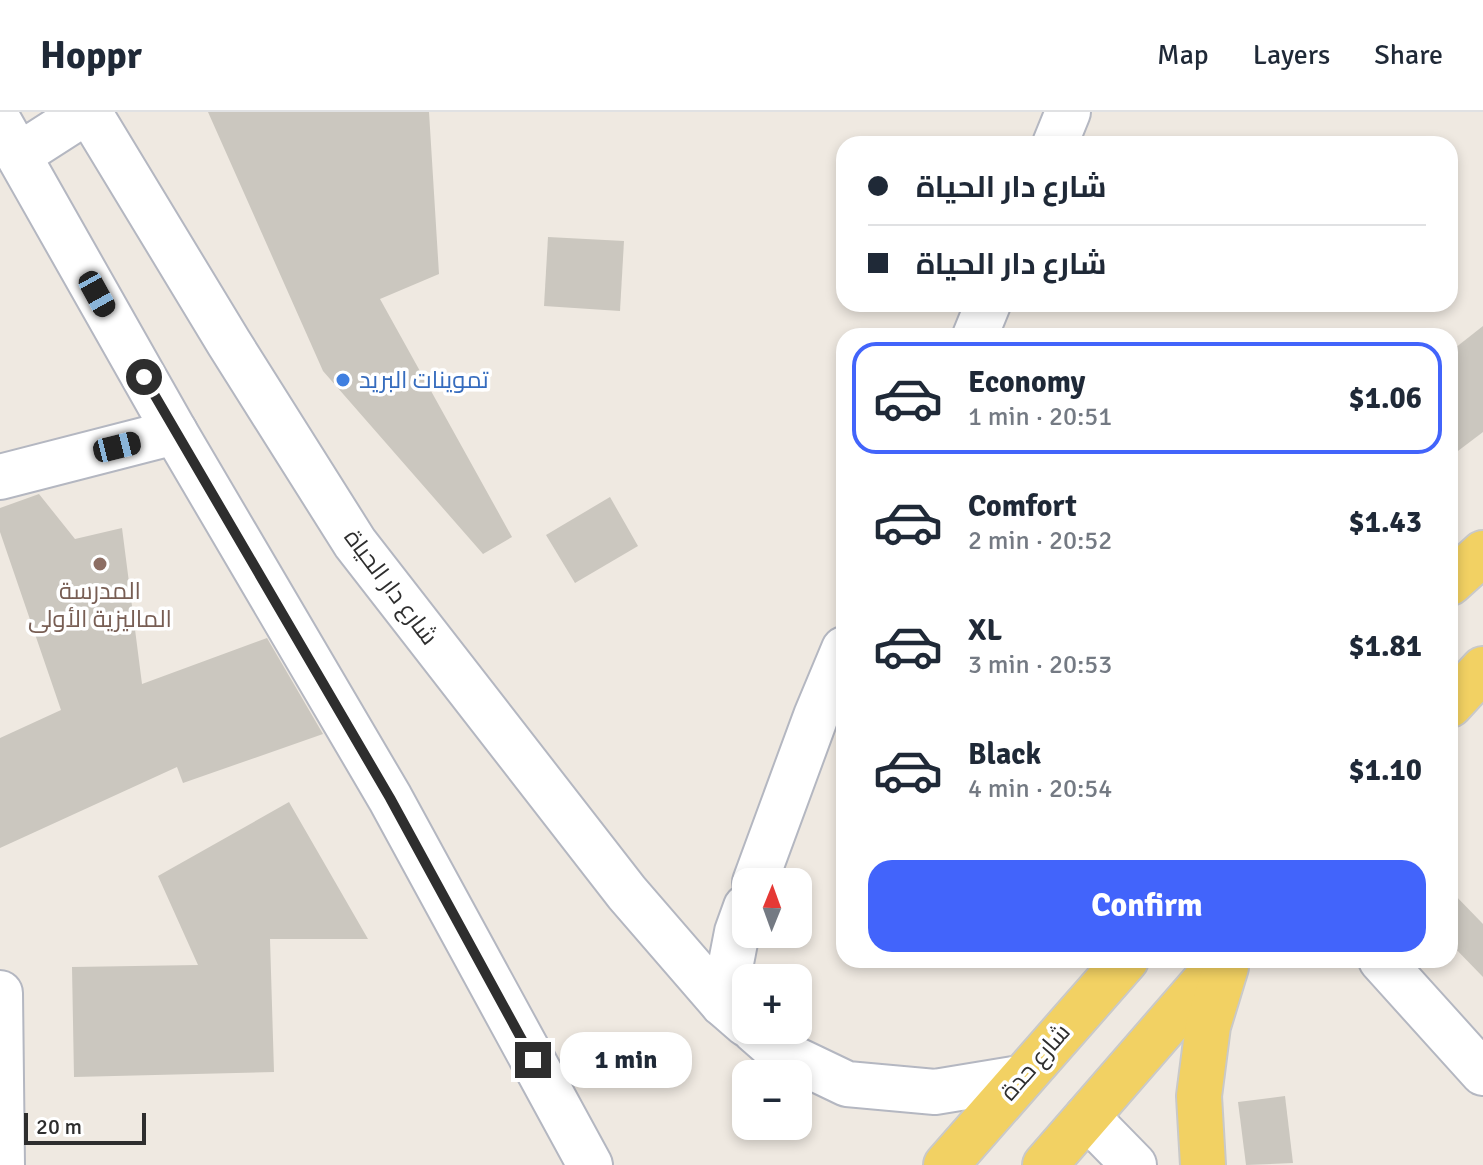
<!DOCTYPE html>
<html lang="en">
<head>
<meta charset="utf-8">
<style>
	:root { --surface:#fff; --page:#f2f2f3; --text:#1f2937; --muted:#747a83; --line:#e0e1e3; --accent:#4264fb }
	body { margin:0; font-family:Signika,Cairo,sans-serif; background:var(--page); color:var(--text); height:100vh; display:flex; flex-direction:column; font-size:30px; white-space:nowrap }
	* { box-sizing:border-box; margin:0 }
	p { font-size:26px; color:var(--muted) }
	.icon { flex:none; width:44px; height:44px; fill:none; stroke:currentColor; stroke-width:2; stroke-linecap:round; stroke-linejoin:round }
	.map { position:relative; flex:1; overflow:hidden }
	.drawer { position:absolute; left:836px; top:216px; width:622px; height:640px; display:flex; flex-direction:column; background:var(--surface); border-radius:24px; box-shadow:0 4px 12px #0003 }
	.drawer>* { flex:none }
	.hud { position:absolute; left:836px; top:24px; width:622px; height:176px; border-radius:24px; box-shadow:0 4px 12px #0003; display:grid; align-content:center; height:176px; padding:0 32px; background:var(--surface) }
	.needle { width:52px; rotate:1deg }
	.tools { position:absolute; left:732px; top:756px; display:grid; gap:16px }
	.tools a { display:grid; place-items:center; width:80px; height:80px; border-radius:16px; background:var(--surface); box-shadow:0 4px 12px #0003; font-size:40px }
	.scale { position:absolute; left:24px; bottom:20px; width:122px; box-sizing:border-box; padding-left:8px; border:4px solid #2e2e2e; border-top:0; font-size:22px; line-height:28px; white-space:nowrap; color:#2e2e2e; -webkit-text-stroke:6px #fff; paint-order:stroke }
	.end { position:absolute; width:36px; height:36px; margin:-18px; border:10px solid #2e2e2e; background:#fff; box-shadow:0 0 0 4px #fff }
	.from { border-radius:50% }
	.bubble { position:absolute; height:56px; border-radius:24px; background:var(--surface); box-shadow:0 4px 12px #0003; font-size:26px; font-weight:700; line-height:56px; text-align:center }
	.car { position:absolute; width:24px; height:48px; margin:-24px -12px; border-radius:10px; box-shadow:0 0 6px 2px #0007; background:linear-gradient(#222 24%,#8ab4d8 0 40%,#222 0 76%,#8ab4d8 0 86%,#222 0) }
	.hud b { display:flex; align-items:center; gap:28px; height:76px; font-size:30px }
	.hud b+b { border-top:2px solid var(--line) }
	.hud i { width:20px; height:20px; background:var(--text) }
	ul { padding:14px 0 0; list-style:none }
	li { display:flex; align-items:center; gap:24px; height:112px; margin:0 16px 12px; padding:0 16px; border:4px solid transparent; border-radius:24px }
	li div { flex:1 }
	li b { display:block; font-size:30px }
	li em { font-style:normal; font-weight:700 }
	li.current { border-color:var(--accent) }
	li>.icon { width:72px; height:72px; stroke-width:1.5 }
	.cta { display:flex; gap:16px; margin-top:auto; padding:16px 32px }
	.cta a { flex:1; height:92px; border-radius:24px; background:var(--accent); color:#fff; font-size:32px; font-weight:700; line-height:92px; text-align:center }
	header { display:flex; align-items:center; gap:48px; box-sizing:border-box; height:112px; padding:0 40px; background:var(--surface); border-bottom:2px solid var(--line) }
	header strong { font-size:38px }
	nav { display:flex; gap:44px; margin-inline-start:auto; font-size:28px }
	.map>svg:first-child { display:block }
	.building { fill:#cbc7bf }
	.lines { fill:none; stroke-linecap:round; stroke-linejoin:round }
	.minor-casing { stroke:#b4b7c1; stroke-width:48 }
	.tertiary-casing { stroke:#b4b7c1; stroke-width:48 }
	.secondary-casing { stroke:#b4b7c1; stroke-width:48 }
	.primary-casing { stroke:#c9c9c9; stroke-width:48 }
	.minor { stroke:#fff; stroke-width:44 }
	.tertiary { stroke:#fff; stroke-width:44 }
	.secondary { stroke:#fff; stroke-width:44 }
	.primary { stroke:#f2d163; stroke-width:44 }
	.route { stroke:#2e2e2e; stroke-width:10 }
	.shop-dot { fill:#3f7fe0; stroke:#fff; stroke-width:3 }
	.education-dot { fill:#8d6e63; stroke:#fff; stroke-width:3 }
	.labels { text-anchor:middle; stroke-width:7; stroke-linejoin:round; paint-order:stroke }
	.shop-label { font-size:24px; fill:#366cbe; stroke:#fff; text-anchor:start }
	.street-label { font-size:24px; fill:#2e2e2e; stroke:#fff }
	.education-label { font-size:24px; fill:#785e54; stroke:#fff }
</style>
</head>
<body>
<header>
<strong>Hoppr</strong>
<nav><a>Map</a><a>Layers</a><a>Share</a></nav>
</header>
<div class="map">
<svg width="1483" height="1053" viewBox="0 0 1483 1053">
	<rect width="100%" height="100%" fill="#efe9e1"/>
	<g class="building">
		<polygon points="208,0 429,0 439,162 380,187 512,425 483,442 323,259"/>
		<polygon points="548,125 624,129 620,199 544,194"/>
		<polygon points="1483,214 1483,320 1450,345 1450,240"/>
		<polygon points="39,382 75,427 122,416 142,572 267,526 323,622 183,671 177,655 0,736 0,626 61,598 0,420 0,396"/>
		<polygon points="610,385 638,434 575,471 546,423"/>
		<polygon points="289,690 368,827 270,827 274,960 74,965 72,855 198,853 158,764"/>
		<polygon points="1450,778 1483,812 1483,865 1450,831"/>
		<polygon points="1285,984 1293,1051 1246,1053 1238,990"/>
	</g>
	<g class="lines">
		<g class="minor-casing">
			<g id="minor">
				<polyline points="1055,32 1068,0"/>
				<polyline points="975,224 988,192"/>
				<polyline points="0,365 175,320"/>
				<polyline points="755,770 816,604 844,537"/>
				<polyline points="1381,848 1483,961"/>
				<polyline points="0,881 2,1053"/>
				<polyline points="723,892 737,820 746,795"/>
			</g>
		</g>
		<g class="tertiary-casing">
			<polyline id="tertiary" points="1087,1005 1134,1053"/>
		</g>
		<g class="secondary-casing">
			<g id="secondary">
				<polyline points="89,0 229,231 355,431 627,781 723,892 746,912"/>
				<polyline points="0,11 175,320 390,686 590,1053"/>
				<polyline points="19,43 86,0"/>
				<polyline points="754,918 778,939 847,972 935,980 1020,966"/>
			</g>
		</g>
		<g class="primary-casing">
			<g id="primary">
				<polyline points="1450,471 1483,441"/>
				<polyline points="1450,593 1483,557"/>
				<polyline points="946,1053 1126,848"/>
				<polyline points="1045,1053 1223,848"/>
				<polyline points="1203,1053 1199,984 1208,914 1226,855"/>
			</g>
		</g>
		<use href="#minor" class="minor"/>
		<use href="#tertiary" class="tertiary"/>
		<use href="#secondary" class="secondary"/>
		<use href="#primary" class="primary"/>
	</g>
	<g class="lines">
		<polyline class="route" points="144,265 390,686 533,948"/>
	</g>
	<circle class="shop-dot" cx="343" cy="268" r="8"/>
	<circle class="education-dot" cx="100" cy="452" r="8"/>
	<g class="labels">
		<g class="shop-label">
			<text x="359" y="276">تموينات البريد</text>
		</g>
		<g class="street-label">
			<text transform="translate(391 475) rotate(53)" y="8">شارع دار الحياة</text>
			<text transform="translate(1035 950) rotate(-49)" y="8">شارع حدة</text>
		</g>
		<g class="education-label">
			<text x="100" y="487">المدرسة<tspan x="100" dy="28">الماليزية الأولى</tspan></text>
		</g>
	</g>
</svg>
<div class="tools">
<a><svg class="needle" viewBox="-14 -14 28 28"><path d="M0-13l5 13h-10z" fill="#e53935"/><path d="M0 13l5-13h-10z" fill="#747a83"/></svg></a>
<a>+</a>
<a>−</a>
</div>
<div class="scale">20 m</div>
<i class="end from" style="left:144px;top:265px"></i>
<i class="end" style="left:533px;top:948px"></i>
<div class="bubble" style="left:560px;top:920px;width:132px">1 min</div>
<i class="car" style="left:97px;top:182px;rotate:151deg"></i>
<i class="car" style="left:117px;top:335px;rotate:76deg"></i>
<div class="hud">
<b><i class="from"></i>شارع دار الحياة</b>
<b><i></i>شارع دار الحياة</b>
</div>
<section class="drawer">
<ul>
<li class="current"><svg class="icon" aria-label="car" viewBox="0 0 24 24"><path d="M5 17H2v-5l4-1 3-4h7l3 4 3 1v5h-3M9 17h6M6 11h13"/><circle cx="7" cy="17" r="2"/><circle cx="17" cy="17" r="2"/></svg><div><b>Economy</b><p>1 min · 20:51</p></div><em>$1.06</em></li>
<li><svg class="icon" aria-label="car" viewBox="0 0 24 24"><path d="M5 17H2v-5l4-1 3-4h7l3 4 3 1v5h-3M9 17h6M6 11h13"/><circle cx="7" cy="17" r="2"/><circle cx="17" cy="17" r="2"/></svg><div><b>Comfort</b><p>2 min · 20:52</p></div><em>$1.43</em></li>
<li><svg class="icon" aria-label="car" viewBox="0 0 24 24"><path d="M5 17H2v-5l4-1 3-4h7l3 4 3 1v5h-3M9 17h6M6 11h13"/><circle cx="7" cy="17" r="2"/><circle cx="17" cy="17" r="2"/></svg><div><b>XL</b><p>3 min · 20:53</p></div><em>$1.81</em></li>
<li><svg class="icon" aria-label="car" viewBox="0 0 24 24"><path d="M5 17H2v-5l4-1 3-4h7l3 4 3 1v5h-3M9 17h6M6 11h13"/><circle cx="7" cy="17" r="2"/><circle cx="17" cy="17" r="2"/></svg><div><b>Black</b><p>4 min · 20:54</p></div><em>$1.10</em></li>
</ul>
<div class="cta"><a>Confirm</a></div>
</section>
</div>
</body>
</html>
